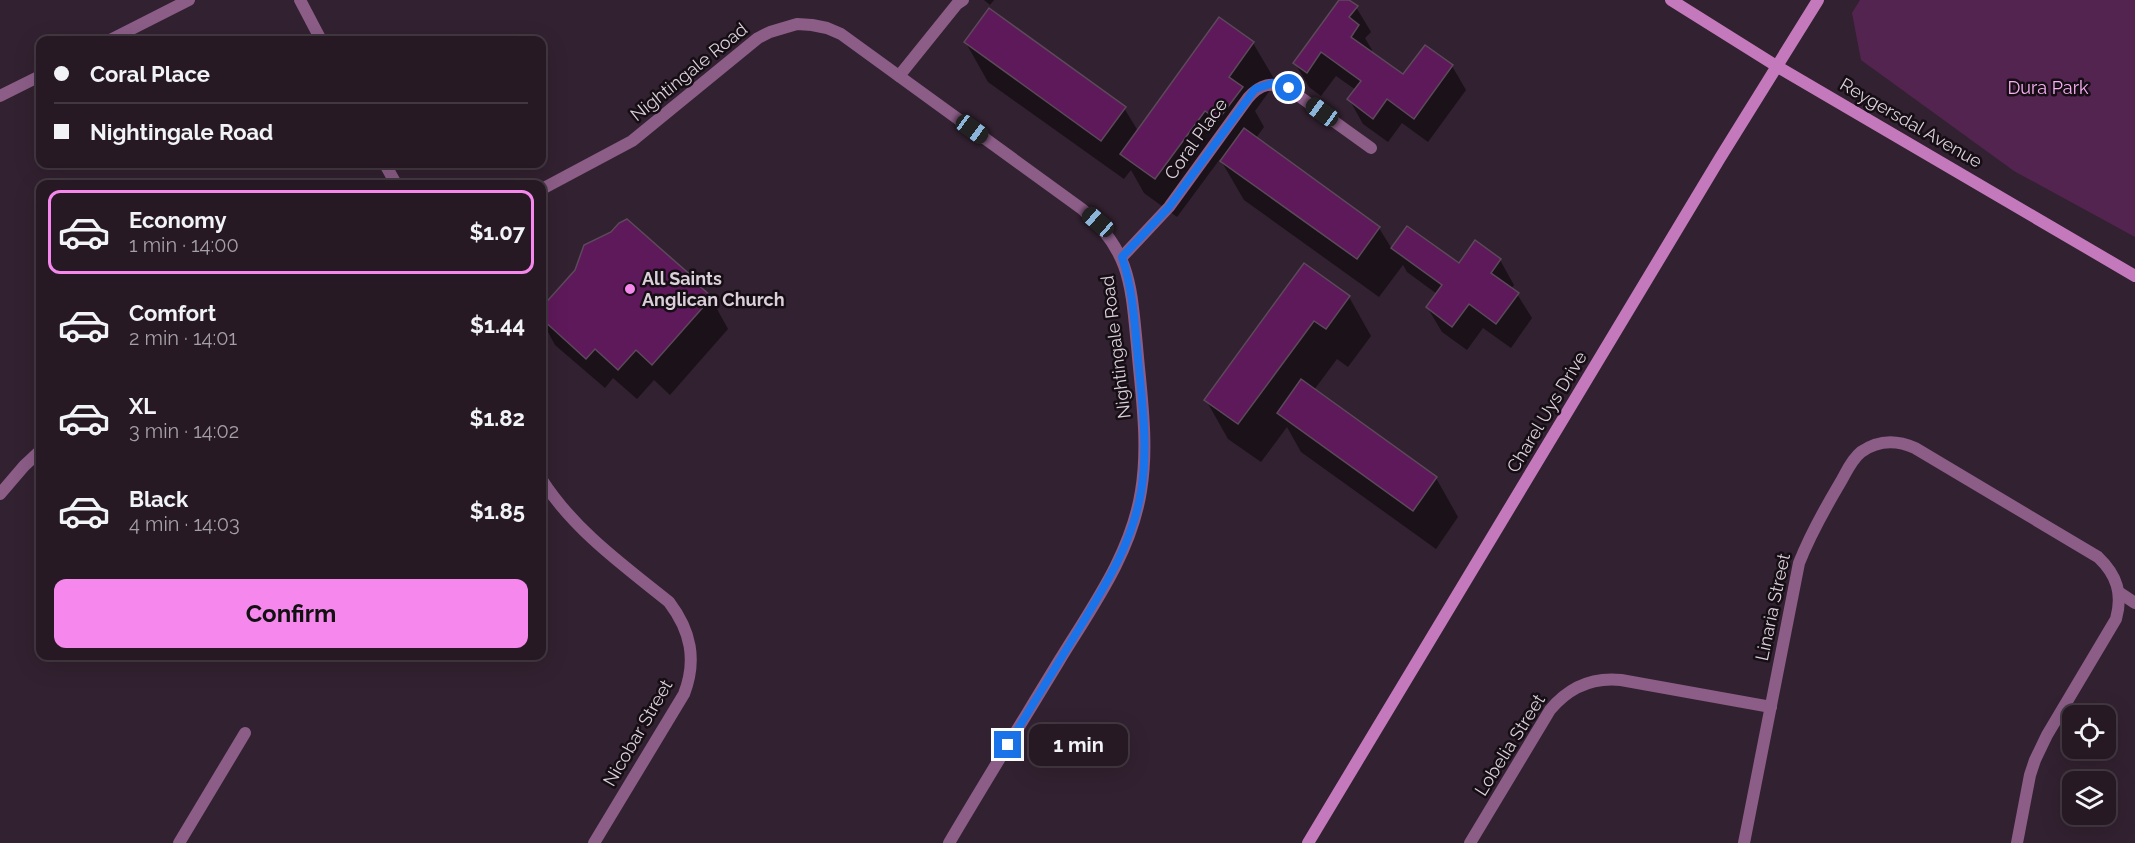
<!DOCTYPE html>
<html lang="en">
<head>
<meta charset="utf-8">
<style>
	:root { --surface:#261924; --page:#2e222c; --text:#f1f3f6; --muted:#a4a0a6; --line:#423841; --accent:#f688ed }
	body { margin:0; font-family:Raleway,sans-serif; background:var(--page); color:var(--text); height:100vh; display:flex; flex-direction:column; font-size:22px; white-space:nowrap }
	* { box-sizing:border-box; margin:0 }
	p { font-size:20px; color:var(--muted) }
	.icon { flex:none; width:33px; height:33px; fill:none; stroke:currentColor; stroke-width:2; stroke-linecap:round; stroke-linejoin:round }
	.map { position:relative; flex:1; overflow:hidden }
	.panel { position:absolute; left:36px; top:180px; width:510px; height:480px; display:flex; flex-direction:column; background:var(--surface); border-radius:12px; box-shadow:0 6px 24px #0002,0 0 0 2px var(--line) }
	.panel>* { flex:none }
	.guide { position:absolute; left:36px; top:36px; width:510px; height:132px; border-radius:12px; box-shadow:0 6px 24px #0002,0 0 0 2px var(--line); display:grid; align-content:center; height:132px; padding:0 18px; background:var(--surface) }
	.buttons { position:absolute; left:2062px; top:705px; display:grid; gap:12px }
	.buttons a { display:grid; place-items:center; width:54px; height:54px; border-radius:12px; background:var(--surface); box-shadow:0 6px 24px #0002,0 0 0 2px var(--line); font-size:30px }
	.end { position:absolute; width:27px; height:27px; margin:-14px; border:8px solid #1a73e8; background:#fff; box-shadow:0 0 0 3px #fff }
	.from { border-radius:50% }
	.bubble { position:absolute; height:42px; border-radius:12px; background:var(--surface); box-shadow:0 6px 24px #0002,0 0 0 2px var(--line); font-size:20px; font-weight:700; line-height:42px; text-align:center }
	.car { position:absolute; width:18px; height:36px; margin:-18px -9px; border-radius:8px; box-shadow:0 0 4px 2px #0007; background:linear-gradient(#222 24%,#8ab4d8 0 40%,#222 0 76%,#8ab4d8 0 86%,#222 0) }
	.guide b { display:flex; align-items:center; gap:21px; height:57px; font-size:22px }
	.guide b+b { border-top:2px solid var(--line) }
	.guide i { width:15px; height:15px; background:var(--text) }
	ul { padding:10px 0 0; list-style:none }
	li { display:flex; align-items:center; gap:18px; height:84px; margin:0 12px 9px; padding:0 6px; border:3px solid transparent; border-radius:12px }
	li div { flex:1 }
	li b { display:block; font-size:22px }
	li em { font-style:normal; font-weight:700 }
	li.active { border-color:var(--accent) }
	li>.icon { width:54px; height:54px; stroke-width:1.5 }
	.primary-button { display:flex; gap:12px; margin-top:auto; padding:12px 18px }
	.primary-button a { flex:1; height:69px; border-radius:12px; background:var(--accent); color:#111; font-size:24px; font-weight:700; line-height:69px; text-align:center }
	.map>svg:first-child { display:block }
	.park { fill:#542451 }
	.shadow { fill:#0007 }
	.building { fill:#5e195a; stroke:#5c495a; stroke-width:1.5 }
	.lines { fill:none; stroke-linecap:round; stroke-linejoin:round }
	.service { stroke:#8b5d87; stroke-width:12 }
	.minor { stroke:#8b5d87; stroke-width:12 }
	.secondary { stroke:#c479bd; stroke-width:12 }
	.route { stroke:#1a73e8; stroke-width:8 }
	.poi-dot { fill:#f688ed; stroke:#150e14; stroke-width:2 }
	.labels { text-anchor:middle; stroke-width:5; stroke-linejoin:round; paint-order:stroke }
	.street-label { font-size:18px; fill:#dbcfd9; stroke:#150e14 }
	.park-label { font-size:18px; fill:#feb0f6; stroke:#150e14 }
	.poi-label { font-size:18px; font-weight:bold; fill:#dbcfd9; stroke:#150e14; text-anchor:start }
</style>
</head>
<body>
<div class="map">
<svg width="2135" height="843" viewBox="0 0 2135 843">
	<rect width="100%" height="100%" fill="#322130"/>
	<polygon class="park" points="1860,0 2135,0 2135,237 2014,171 1861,60 1852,13"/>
	<g class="shadow">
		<polygon points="984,0 994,0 990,5"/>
		<polygon points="1341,0 1346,0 1356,7 1371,32 1365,38 1372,50 1371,53 1404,76 1452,66 1466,90 1428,142 1402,123 1388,142 1363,124 1349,99 1356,90 1336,76 1321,96 1309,87 1295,63"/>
		<polygon points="1220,19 1253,43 1276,82 1255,111 1264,127 1256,138 1379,228 1392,249 1407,228 1459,265 1475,243 1500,260 1514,285 1511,289 1517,294 1532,318 1511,348 1483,328 1467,350 1442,332 1427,307 1437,294 1407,272 1403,265 1379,297 1244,200 1220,159 1177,217 1144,193 1131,170 1124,179 988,82 966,43 1124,108 1138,131"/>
		<polygon points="1305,265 1349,297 1371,336 1348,367 1337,359 1314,390 1436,478 1458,517 1436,549 1301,452 1287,427 1261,462 1228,439 1206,400"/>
		<polygon points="576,271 694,280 698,286 711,298 728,329 670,395 654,380 637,399 613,378 605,388 555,345 542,321 542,309"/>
	</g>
	<g class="building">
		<polygon points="1339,0 1349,0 1358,6 1349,17 1359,25 1351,37 1403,74 1425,45 1453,65 1414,119 1387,99 1373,119 1347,99 1361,81 1321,52 1307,73 1293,63"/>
		<polygon points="989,8 1126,107 1101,141 964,42"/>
		<polygon points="1219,17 1254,42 1229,77 1243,87 1218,120 1205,111 1155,179 1120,154"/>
		<polygon points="1244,128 1380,227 1357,259 1220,161"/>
		<polygon points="627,219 695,279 694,281 712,297 652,365 636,350 618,370 595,349 586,359 542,319 542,307 575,270 584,245 611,232 619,223"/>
		<polygon points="1407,226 1459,263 1475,240 1501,259 1491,273 1519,293 1496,324 1469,304 1452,327 1426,307 1442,285 1391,248"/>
		<polygon points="1304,263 1350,296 1326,329 1314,321 1238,424 1204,400"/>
		<polygon points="1301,379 1437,477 1413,511 1277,413"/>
	</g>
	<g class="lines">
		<g class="service">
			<polyline points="899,76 957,4 963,0"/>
			<path d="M1122,257L1169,207L1248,98C1260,84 1272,81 1289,89L1371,148"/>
		</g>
		<g class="minor">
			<polyline points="300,0 321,40"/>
			<polyline points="110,40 189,0"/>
			<polyline points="0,96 40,76"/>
			<polyline points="385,164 396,184"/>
			<path d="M542,189L632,141L758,38L770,32L797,24L812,25L827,28L841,34L1082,209C1131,251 1131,286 1137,346C1141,394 1149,443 1141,491C1131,554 1092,607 1059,661C1022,722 985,782 949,843"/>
			<path d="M542,480C574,530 623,565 669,602C691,631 697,660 684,694L594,843"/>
			<polyline points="0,494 24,466 40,451"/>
			<polyline points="2120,593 2135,603"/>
			<polyline points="179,843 245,733"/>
			<path d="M1470,843L1550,710C1569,687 1592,677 1621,680L1771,707"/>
			<path d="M1744,843L1799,563C1810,535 1824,510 1840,483C1846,473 1851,460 1861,452C1878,440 1897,440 1915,448L2098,557C2117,575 2123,594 2116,619L2047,735L2035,760L2030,775L2017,843"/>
		</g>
		<g class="secondary">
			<polyline points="1671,0 1778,67 2135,276"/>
			<polyline points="1308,843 1720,158 1818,0"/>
		</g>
	</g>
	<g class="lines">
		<path class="route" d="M1008,745C1031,707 1054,669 1077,632C1104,587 1132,545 1141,492C1148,451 1143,410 1139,369C1135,331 1134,293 1122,257L1169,207L1255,89L1273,83L1289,88"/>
	</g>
	<circle class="poi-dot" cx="630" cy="289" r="6"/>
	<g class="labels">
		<g class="street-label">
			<text transform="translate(689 72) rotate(-39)" y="6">Nightingale Road</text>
			<text transform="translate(1911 123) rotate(30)" y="6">Reygersdal Avenue</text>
			<text transform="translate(1196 139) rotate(-55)" y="6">Coral Place</text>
			<text transform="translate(1116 347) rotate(-97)" y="6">Nightingale Road</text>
			<text transform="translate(1547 412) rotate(-59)" y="6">Charel Uys Drive</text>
			<text transform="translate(1773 607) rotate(-78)" y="6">Linaria Street</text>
			<text transform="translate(638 733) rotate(-60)" y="6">Nicobar Street</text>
			<text transform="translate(1510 745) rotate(-58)" y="6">Lobelia Street</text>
		</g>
		<g class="park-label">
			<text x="2048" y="94">Dura Park</text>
		</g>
		<g class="poi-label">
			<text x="642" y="285">All Saints<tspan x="642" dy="21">Anglican Church</tspan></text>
		</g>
	</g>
</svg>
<div class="buttons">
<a><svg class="icon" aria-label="locate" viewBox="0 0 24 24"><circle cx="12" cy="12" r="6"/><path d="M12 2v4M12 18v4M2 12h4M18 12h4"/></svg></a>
<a><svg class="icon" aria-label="layers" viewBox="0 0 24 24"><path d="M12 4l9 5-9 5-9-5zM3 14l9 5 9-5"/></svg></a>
</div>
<i class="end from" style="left:1289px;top:88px"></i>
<i class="end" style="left:1008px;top:745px"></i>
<div class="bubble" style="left:1029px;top:724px;width:99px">1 min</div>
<i class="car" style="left:1322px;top:112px;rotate:306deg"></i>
<i class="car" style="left:972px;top:129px;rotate:126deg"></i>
<i class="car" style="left:1098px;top:222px;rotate:311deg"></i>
<div class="guide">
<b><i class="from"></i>Coral Place</b>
<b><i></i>Nightingale Road</b>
</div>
<section class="panel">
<ul>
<li class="active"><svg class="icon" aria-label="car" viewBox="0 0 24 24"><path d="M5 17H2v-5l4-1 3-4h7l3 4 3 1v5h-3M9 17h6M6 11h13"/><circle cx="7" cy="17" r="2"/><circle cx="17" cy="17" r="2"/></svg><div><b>Economy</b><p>1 min · 14:00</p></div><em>$1.07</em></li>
<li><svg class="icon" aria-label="car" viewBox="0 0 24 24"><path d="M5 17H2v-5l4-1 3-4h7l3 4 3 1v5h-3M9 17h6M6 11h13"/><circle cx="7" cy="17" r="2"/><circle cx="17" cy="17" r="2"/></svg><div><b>Comfort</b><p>2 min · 14:01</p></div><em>$1.44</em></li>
<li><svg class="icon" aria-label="car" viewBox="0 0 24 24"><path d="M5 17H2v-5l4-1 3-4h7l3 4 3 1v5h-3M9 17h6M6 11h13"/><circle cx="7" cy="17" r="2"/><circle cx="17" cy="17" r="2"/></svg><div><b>XL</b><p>3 min · 14:02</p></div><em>$1.82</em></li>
<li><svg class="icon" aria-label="car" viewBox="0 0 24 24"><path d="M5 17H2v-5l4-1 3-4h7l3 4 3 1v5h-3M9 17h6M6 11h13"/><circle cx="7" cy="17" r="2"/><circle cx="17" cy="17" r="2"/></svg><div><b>Black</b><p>4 min · 14:03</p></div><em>$1.85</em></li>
</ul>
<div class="primary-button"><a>Confirm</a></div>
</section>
</div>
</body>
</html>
